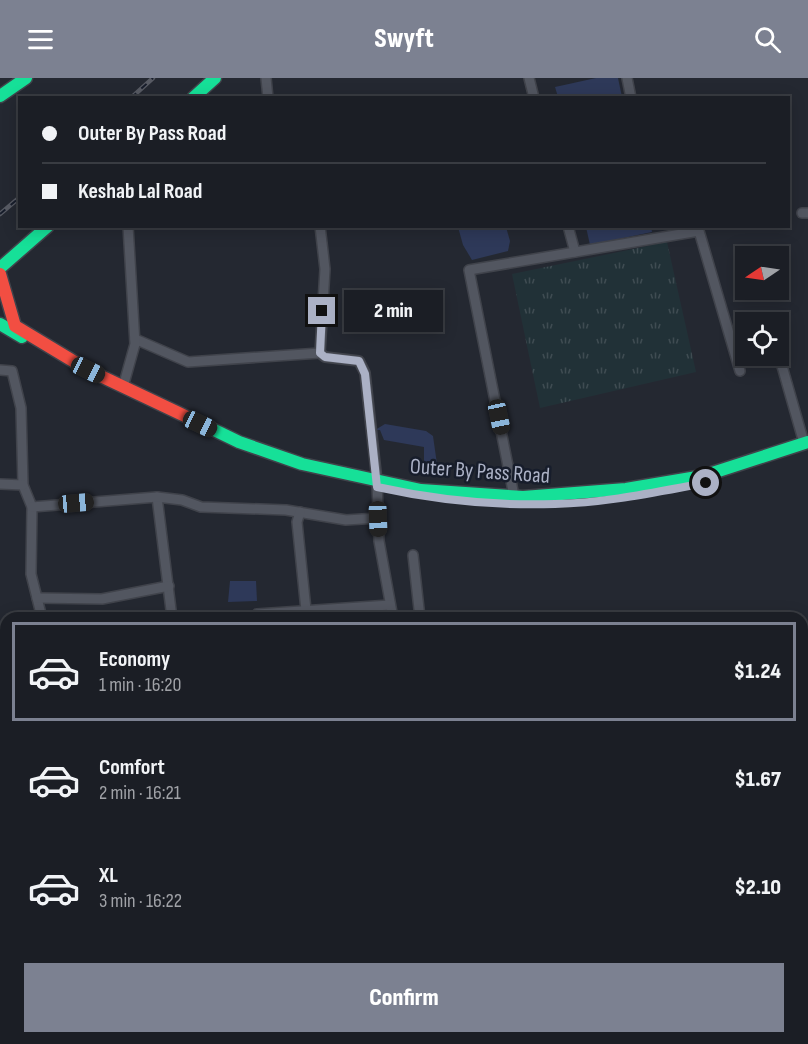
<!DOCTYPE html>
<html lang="en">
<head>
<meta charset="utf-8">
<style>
	:root { --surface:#1b1e25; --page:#24272d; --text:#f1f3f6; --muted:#a0a2a7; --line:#393c42; --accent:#7c8191 }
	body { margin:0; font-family:"Sofia Sans Condensed",sans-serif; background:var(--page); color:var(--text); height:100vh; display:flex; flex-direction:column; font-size:22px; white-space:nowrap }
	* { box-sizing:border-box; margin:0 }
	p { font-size:20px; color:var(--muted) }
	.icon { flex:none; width:33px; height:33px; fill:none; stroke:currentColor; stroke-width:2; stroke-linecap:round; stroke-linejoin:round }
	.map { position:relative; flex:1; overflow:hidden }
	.panel { position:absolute; left:0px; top:534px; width:808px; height:432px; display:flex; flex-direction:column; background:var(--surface); border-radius:18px 18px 0 0; box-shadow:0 3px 15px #0003,0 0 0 2px var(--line) }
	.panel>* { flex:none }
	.top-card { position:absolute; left:18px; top:18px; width:772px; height:132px; border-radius:0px; box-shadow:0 3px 15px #0003,0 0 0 2px var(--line); display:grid; align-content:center; height:132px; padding:0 24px; background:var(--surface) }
	.needle { width:39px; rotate:257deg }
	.tools { position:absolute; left:735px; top:168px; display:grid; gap:12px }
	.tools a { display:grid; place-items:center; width:54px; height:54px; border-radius:0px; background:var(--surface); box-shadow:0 3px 15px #0003,0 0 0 2px var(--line); font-size:30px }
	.end { position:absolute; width:27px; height:27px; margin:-14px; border:8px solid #abb1c5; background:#111; box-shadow:0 0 0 3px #111 }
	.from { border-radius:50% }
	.bubble { position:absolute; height:42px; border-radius:0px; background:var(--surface); box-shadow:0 3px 15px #0003,0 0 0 2px var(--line); font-size:20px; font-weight:800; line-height:42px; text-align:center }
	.car { position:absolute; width:18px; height:36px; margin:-18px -9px; border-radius:8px; box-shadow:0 0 4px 2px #0007; background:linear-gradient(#222 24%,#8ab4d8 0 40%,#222 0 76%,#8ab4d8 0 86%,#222 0) }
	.top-card b { display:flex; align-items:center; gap:21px; height:57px; font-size:22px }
	.top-card b+b { border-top:2px solid var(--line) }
	.top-card i { width:15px; height:15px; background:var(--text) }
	ul { padding:10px 0 0; list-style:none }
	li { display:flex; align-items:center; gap:18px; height:99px; margin:0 12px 9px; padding:0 12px; border:3px solid transparent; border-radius:0px }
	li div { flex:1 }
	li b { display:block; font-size:22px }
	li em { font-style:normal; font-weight:800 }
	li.selected { border-color:var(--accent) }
	li>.icon { width:54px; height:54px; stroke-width:1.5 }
	.cta { display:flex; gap:12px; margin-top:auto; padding:12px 24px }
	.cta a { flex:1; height:69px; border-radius:0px; background:var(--accent); color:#fff; font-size:24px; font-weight:800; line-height:69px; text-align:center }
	header { display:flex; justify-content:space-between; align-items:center; height:78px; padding:0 24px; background:var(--accent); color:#fff; font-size:27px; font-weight:800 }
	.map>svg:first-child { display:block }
	.grass { fill:url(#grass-tufts) }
	.water { fill:#2e3959 }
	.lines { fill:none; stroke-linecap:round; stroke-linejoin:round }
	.street-casing { stroke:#40434b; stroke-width:12 }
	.fast-casing { stroke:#40434b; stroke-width:15 }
	.jam-casing { stroke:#40434b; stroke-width:15 }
	.street { stroke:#525660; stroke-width:9 }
	.fast { stroke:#16e098; stroke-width:12 }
	.jam { stroke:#f24e42; stroke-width:12 }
	.rail-casing { stroke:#575a63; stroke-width:4.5 }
	.rail { stroke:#171d2b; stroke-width:2; stroke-dasharray:7; stroke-linecap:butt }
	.route { stroke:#abb1c5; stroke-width:8 }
	.labels { text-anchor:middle; stroke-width:5; stroke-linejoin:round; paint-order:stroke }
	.street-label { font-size:22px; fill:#abb1c5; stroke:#171d2b }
</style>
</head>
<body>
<header><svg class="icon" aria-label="menu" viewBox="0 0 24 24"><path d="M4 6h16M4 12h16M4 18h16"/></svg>Swyft<svg class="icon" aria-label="search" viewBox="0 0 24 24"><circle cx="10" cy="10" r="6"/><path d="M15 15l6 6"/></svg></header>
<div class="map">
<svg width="808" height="966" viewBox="0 0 808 966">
	<defs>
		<pattern id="grass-tufts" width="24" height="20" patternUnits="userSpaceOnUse" patternTransform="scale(1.5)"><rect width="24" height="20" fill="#213137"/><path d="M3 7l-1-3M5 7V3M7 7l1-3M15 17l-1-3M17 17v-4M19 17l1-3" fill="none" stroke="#3f4c52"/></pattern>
	</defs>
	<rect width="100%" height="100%" fill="#242831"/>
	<polygon class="grass" points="667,164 696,294 540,330 512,196"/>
	<g class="water">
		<polygon points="596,0 618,0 622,19 558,19 555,9"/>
		<polygon points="458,149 506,149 510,163 508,173 472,182 463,167"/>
		<polygon points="586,149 651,149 652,154 590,167"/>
		<polygon points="385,346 426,353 433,358 437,386 435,396 428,393 424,387 424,369 384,362 380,352 375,352"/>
		<polygon points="230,503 256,503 257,523 228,524"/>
		<polygon points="802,631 808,631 808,768 803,768"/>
		<polygon points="803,788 808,788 808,867 803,868"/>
	</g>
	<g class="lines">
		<g class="street-casing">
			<g id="street">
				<polyline points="266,0 268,20"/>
				<polyline points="529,0 534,20"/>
				<polyline points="627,0 631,20"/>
				<polyline points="802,135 808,135"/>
				<polyline points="320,148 325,191 320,275 325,279 359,283 365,295 377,403 379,463 393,540"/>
				<polyline points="568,148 575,174"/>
				<polyline points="135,261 188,284 320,275"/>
				<polyline points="731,261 746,255"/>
				<polyline points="778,274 804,365"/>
				<polyline points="0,292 12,293 21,330 23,407 32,429 31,496 42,540"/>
				<polyline points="123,309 135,266 128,148"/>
				<polyline points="0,406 23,407"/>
				<polyline points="514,418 469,192 699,153 740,293"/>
				<polyline points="157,419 172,540"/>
				<polyline points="32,429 157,419 182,422 201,429 286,432 346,442 378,440"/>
				<polyline points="300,434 297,444 306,532"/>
				<polyline points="413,477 420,540"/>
				<polyline points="37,520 102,521 169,508"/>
				<polyline points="257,540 257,536 390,527"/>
				<polyline points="802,555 808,554"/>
				<polyline points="0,635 6,648"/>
				<polyline points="0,700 6,700"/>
				<polyline points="6,718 6,727"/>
				<polyline points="0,743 6,742"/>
				<polyline points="0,771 6,788"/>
				<polyline points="0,896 6,898"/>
				<polyline points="0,932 5,931 6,935"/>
				<polyline points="144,960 144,966"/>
				<polyline points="515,960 516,966"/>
				<polyline points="209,966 250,960"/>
				<polyline points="409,966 409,960"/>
			</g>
		</g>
		<g class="fast-casing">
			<g id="fast">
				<polyline points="0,18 26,0"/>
				<polyline points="193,20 215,0"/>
				<polyline points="0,190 48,148"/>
				<polyline points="0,246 22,259"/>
				<polyline points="204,347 239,364 302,386 421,412 523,419 626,411 703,398 808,364"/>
			</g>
		</g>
		<g class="jam-casing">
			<polyline id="jam" points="0,196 15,248 88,292 204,347"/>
		</g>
		<use href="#street" class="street"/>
		<use href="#fast" class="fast"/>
		<use href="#jam" class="jam"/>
		<g class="rail-casing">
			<g id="rail">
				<polyline points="131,20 153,0"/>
				<polyline points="0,136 20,119"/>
			</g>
		</g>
		<use href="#rail" class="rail"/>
	</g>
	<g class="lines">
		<path class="route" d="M322,233L320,275L325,279L359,283L365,296L377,409C436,422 495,428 555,426C606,425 656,414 706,405"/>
	</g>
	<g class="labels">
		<g class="street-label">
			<text transform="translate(480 392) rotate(4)" y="8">Outer By Pass Road</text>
		</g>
	</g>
</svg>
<div class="tools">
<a><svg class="needle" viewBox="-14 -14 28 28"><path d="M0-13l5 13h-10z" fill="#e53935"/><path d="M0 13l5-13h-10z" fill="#a0a2a7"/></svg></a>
<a><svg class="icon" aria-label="locate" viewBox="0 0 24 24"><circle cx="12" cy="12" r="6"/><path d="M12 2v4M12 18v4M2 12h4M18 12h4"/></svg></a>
</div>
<i class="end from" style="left:706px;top:405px"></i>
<i class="end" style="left:322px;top:233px"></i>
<div class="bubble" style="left:344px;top:212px;width:99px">2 min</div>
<i class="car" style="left:88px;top:292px;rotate:116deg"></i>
<i class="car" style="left:499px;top:339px;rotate:168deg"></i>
<i class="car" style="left:200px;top:346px;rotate:115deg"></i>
<i class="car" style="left:76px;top:425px;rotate:85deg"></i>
<i class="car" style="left:378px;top:441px;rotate:178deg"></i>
<div class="top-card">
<b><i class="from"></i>Outer By Pass Road</b>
<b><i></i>Keshab Lal Road</b>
</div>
<section class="panel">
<ul>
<li class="selected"><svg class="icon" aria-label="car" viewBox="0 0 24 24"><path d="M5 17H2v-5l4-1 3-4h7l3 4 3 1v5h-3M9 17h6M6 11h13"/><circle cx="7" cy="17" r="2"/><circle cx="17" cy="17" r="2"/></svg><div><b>Economy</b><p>1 min · 16:20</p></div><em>$1.24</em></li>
<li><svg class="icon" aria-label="car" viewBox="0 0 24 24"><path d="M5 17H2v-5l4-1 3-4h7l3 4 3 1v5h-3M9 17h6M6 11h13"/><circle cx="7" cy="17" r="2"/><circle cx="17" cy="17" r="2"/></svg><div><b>Comfort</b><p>2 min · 16:21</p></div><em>$1.67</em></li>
<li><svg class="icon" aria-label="car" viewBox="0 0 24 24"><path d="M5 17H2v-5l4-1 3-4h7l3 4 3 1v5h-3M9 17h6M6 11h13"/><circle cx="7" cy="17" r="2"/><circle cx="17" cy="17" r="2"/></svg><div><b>XL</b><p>3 min · 16:22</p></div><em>$2.10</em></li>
</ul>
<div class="cta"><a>Confirm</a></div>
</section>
</div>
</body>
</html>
